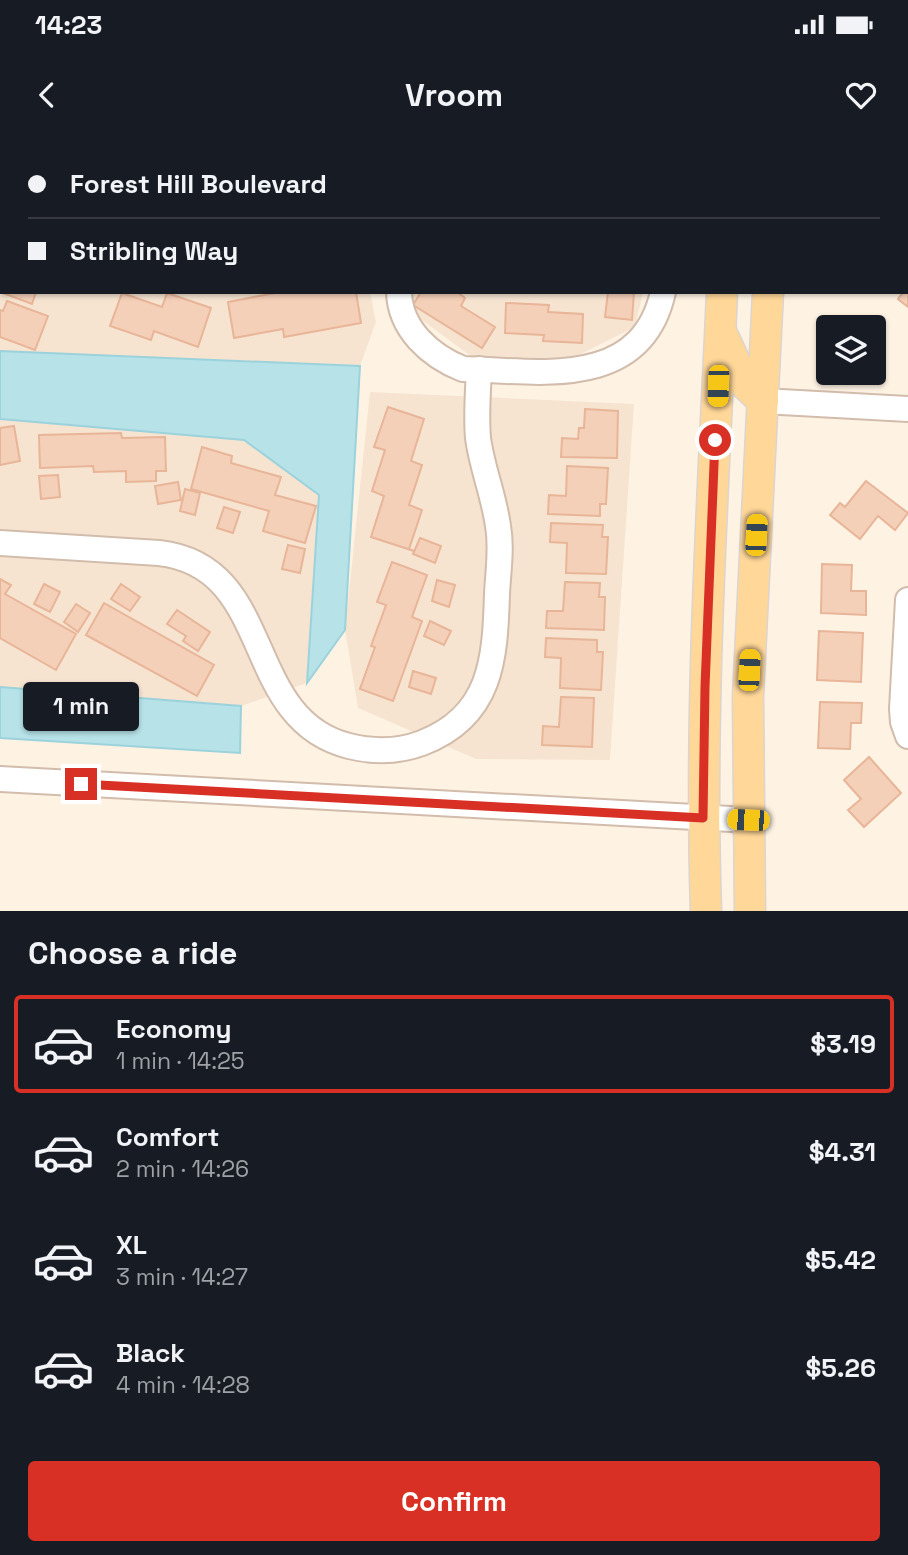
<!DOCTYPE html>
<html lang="en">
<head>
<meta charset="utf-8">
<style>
	:root { --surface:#171b24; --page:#242831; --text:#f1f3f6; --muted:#9ea1a6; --line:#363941; --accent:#d93025 }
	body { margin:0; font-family:"Space Grotesk",sans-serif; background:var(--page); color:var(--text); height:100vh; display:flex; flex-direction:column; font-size:26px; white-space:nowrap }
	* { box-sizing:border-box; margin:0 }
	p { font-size:23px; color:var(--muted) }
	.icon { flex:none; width:38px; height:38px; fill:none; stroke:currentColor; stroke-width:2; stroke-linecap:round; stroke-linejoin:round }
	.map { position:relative; height:771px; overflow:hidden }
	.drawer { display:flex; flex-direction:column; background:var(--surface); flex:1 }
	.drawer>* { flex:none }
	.top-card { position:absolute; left:0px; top:0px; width:908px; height:154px; box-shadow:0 2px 5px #0004; display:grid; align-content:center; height:154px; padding:0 28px; background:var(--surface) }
	.fabs { position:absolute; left:816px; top:175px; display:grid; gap:14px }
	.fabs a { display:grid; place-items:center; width:70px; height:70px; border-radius:7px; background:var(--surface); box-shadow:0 2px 5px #0004; font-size:35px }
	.end { position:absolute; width:32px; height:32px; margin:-16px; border:9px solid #d93025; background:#fff; box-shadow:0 0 0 4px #fff }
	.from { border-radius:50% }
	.bubble { position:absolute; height:49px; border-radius:7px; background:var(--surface); box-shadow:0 2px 5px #0004; font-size:23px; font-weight:600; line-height:49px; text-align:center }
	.car { position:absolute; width:21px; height:42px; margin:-21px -10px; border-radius:9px; box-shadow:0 0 5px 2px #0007; background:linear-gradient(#f5c518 24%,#345 0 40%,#f5c518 0 76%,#345 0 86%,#f5c518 0) }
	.top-card b { display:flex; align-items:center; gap:24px; height:66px; font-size:26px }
	.top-card b+b { border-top:2px solid var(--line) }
	.top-card i { width:18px; height:18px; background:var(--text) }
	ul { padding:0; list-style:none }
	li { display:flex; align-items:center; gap:21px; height:98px; margin:0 14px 10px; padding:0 14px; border:4px solid transparent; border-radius:7px }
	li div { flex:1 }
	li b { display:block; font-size:26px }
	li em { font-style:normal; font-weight:600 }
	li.on { border-color:var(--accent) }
	li>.icon { width:63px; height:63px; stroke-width:1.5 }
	h2 { padding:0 28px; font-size:32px; line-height:84px }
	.action { display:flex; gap:14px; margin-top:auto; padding:14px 28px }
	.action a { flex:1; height:80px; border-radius:7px; background:var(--accent); color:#fff; font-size:28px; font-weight:600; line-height:80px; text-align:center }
	.status { display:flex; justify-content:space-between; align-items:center; height:49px; padding:0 35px; background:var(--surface); direction:ltr }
	.status svg { height:19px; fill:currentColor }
	header { display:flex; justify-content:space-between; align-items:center; height:91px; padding:0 28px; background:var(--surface); font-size:32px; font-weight:600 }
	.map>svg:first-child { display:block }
	.residential { fill:#f6e4d1 }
	.water { fill:#b6e2e8; stroke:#9cd2db; stroke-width:2 }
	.building { fill:#f5d0b9; stroke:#e8b598; stroke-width:2 }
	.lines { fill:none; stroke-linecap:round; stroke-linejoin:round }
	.minor-casing { stroke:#d2bcab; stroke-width:28 }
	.major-casing { stroke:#dcd4cf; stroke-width:33 }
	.minor { stroke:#fff; stroke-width:24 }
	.major { stroke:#ffd799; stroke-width:30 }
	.route { stroke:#d93025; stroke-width:9 }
</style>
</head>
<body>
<div class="status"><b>14:23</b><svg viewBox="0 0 49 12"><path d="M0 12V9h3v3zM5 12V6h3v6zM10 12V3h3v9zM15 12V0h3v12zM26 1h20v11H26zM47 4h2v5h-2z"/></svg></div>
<header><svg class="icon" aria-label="back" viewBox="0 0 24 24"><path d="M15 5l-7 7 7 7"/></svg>Vroom<svg class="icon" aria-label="heart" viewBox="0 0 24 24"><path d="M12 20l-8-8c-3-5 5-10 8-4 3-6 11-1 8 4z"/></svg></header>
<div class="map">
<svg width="908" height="771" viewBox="0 0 908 771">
	<rect width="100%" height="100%" fill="#fef3e3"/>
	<g class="residential">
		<polygon points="436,0 662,0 436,2"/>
		<polygon points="0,119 2,119 2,152 370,152 376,182 360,226 0,211"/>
		<polygon points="408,152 643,152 635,187 559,225 472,217 406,168"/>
		<polygon points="370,252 634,264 610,620 476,619 358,568 345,490"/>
		<polygon points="0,279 244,300 320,355 307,543 241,566 0,547"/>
	</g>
	<g class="water">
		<polygon points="0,211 360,226 345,490 307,543 319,355 244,300 0,279"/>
		<polygon points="0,547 241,566 240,613 0,598"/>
	</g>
	<g class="building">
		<polygon points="263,0 293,0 263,2"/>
		<polygon points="457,0 525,0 526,2 451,2"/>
		<polygon points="571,0 601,0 597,2"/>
		<polygon points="1,136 2,152 36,152 32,164 0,152"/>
		<polygon points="908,147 908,167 898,159 903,152 906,152"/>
		<polygon points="280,152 356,152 361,183 284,197 283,189 234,198 228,162"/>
		<polygon points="421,152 457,152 465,158 461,166 495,187 482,208 413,165"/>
		<polygon points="608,152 634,152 632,180 605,177"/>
		<polygon points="122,153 162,167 167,153 211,168 198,207 154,191 151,200 110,186"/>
		<polygon points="7,161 48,176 35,210 0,197 0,170 3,171"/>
		<polygon points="506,163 549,165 548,172 583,174 582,203 543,201 544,195 505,193"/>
		<polygon points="388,267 424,279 411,321 422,325 409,365 422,370 409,409 414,411 371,397 384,356 372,351 385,310 374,307"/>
		<polygon points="585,269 618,271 617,318 561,317 562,298 578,299 579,288 584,288"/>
		<polygon points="14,286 20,321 0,325 0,288"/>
		<polygon points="121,293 122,298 165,297 166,331 156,331 156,341 126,342 126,331 94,332 93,326 40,328 39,295"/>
		<polygon points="202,307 232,316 231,323 281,337 275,355 316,366 305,403 263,391 269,371 191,349"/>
		<polygon points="567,326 608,328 606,364 600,364 600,376 548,374 549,355 566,356"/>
		<polygon points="58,335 60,357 41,359 39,336"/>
		<polygon points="866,341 908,373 895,390 878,376 860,399 830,375 840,363 845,367"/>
		<polygon points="178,342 181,360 158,364 155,346"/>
		<polygon points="185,349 200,353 195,375 180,371"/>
		<polygon points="224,367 240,372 233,393 217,388"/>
		<polygon points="551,383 603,385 602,397 608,397 606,434 566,433 567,403 550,402"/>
		<polygon points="420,398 441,406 435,423 413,414"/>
		<polygon points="288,405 305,409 300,433 282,429"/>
		<polygon points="392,422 427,435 412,477 422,481 393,561 360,549 375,507 371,506 386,465 377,462"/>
		<polygon points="822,424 852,425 851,451 866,451 866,475 821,473"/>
		<polygon points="0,439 11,445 5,454 76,494 56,530 0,498"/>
		<polygon points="437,440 455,445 449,467 432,461"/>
		<polygon points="565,442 600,443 599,457 605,457 604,490 546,488 547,471 563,471"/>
		<polygon points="44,444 60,452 50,472 34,464"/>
		<polygon points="121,444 140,457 130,471 111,459"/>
		<polygon points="104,463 214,525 197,556 86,495"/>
		<polygon points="76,464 90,473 78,492 64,482"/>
		<polygon points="177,470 210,492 198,511 183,501 186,496 167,484"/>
		<polygon points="430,481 451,491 444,505 424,496"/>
		<polygon points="819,491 863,493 861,542 817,540"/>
		<polygon points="546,498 597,500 597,512 603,512 601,550 560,548 561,518 545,517"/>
		<polygon points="413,531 436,538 431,554 409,547"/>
		<polygon points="561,557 594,558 592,607 542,605 543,586 559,587"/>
		<polygon points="820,562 862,563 861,583 851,583 850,609 818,608"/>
		<polygon points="869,617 901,653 864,687 848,670 861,659 844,640"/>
	</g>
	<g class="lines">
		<g class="minor-casing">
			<g id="minor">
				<polyline points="347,2 347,0"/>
				<polyline points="423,2 424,0"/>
				<polyline points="672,2 672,0"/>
				<polyline points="0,78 2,78"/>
				<path d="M399,152C400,189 430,216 463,229C538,231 641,251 663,152"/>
				<polyline points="763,261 908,269"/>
				<path d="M0,403L159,413C277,426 240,579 349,606C373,612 398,612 422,603C492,576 495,519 497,454C498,432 502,408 498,386C494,356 482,328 478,298C476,275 478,252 479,229"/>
				<polyline points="908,460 902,569 903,582 908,596"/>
				<polyline points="0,639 749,680"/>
			</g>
		</g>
		<g class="major-casing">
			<g id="major">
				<polyline points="728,2 729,0"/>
				<polyline points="775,2 775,0"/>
				<polyline points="722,194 745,244 763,261"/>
				<path d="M706,771C699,565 713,358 722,152"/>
				<polyline points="750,771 748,557 768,152"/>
			</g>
		</g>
		<use href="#minor" class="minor"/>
		<use href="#major" class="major"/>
	</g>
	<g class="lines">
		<polyline class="route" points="81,644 703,678 705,547 715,300"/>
	</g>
</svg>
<div class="fabs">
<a><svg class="icon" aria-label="layers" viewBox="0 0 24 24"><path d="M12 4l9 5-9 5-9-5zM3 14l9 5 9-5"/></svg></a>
</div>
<i class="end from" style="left:715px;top:300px"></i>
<i class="end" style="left:81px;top:644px"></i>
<div class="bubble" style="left:23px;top:542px;width:116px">1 min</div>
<i class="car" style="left:718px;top:246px;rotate:182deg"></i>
<i class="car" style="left:756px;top:395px;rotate:3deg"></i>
<i class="car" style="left:749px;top:530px;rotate:3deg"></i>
<i class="car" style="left:748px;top:680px;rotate:272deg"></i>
<div class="top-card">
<b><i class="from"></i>Forest Hill Boulevard</b>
<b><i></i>Stribling Way</b>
</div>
</div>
<section class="drawer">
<h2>Choose a ride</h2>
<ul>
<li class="on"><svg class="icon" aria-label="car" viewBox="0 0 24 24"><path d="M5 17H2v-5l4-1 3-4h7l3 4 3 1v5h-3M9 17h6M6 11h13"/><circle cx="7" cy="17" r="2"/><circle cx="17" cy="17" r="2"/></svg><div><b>Economy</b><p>1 min · 14:25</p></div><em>$3.19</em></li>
<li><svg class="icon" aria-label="car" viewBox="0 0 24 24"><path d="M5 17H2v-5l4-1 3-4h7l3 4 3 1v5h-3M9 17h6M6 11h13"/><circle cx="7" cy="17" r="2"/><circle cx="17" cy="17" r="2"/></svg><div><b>Comfort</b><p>2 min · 14:26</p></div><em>$4.31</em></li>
<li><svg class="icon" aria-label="car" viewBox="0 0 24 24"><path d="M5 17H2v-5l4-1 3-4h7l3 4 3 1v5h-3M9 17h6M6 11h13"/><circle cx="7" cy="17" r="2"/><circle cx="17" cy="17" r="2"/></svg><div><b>XL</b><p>3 min · 14:27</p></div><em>$5.42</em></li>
<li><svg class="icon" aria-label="car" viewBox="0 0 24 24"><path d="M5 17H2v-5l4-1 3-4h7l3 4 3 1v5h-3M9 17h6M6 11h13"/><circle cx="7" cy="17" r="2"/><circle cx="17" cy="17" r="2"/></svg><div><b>Black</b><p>4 min · 14:28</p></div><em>$5.26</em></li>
</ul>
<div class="action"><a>Confirm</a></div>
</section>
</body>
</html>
